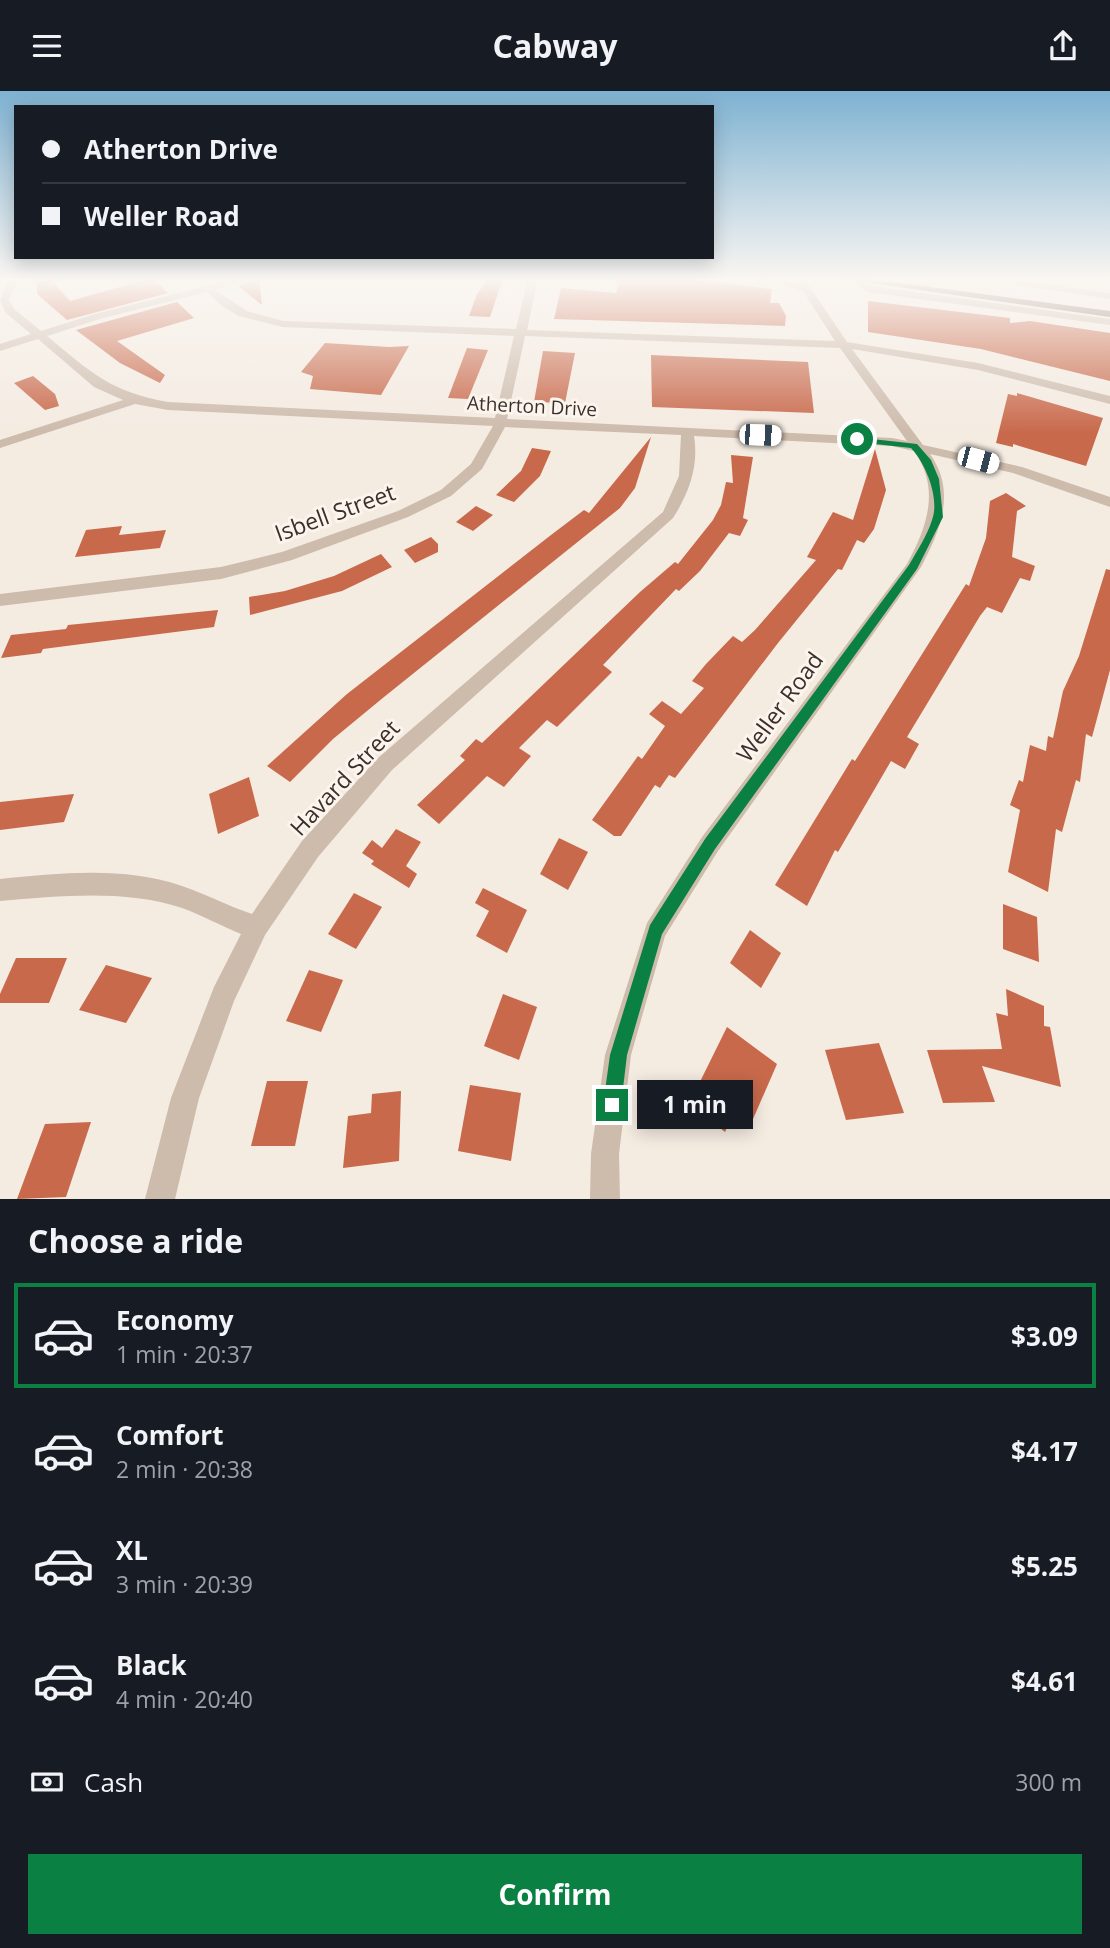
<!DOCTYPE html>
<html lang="en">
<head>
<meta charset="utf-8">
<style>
	:root { --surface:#171b24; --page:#242831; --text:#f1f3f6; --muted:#9ea1a6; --line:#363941; --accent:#0b8043 }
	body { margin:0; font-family:"Open Sans",sans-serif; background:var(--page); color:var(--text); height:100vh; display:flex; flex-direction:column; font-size:26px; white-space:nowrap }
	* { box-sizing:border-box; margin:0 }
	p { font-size:23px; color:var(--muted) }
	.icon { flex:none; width:38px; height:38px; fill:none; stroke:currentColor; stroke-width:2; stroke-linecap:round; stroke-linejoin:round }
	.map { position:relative; height:1108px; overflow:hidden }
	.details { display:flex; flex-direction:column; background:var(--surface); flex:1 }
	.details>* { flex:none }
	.top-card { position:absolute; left:14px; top:14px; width:700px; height:154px; border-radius:0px; box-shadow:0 4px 18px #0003; display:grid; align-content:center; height:154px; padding:0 28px; background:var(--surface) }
	.end { position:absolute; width:32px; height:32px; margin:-16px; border:9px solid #0b8043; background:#fff; box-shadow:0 0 0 4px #fff }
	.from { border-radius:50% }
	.bubble { position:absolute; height:49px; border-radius:0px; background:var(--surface); box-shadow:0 4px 18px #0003; font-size:23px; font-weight:700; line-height:49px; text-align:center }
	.car { position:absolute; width:21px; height:42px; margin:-21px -10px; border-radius:9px; box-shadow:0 0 5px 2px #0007; background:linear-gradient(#fff 24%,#345 0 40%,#fff 0 76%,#345 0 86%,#fff 0) }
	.top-card b { display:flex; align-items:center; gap:24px; height:66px; font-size:26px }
	.top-card b+b { border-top:2px solid var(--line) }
	.top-card i { width:18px; height:18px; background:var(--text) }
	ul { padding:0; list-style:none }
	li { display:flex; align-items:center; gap:21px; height:105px; margin:0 14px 10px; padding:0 14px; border:4px solid transparent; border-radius:0px }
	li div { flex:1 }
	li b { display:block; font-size:26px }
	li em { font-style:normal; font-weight:700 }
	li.active { border-color:var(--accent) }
	li>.icon { width:63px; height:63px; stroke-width:1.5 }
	h2 { padding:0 28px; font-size:32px; line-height:84px }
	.pay { display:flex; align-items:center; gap:18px; height:77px; padding:0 28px; font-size:26px }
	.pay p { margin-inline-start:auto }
	.cta { display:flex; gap:14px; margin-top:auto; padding:14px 28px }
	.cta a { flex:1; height:80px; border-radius:0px; background:var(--accent); color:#fff; font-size:28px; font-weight:700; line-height:80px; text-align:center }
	header { display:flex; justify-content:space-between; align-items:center; height:91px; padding:0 28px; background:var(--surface); font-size:32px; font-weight:700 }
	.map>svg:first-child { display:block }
	.building { fill:#c8694b }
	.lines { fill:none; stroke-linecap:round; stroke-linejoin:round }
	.minor { fill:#cdbbac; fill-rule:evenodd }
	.major { fill:#7d675c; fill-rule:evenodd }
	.route { fill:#0b8043 }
	.labels { text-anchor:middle; stroke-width:6; stroke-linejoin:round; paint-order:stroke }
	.far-street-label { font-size:19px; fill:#3b302b; stroke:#fbf5ee }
	.street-label { font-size:23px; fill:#3b302b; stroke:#fbf5ee }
</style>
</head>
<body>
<header><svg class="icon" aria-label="menu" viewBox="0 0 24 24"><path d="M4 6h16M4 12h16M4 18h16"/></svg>Cabway<svg class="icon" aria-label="share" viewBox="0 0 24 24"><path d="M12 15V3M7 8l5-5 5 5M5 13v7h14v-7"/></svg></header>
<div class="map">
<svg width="1110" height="1108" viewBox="0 0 1110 1108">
	<rect width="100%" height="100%" fill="#f4ebe1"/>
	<g class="building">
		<polygon points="152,187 168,202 67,229 37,203 37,191 51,189 70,210"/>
		<polygon points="259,187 262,214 238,195"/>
		<polygon points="489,187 503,187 490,226 469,225 477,203"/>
		<polygon points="620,187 672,187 772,198 770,212 779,212 786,225 785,235 554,228 561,197 616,202"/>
		<polygon points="868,210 1010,227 1010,232 1030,230 1110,242 1110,290 981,258 868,241"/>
		<polygon points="177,211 194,227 117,250 165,284 160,292 120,272 76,239"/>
		<polygon points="325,252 389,256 409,255 381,304 310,298 313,285 301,281"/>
		<polygon points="467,257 488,259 468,308 448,307"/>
		<polygon points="543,260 575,262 565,312 534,311"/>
		<polygon points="651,264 808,271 814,322 652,316"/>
		<polygon points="33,285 55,303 59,315 45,319 14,292"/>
		<polygon points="1017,302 1103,327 1086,375 1013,353 1013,356 996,352 1008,303 1017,305"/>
		<polygon points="651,346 635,397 620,417 384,606 333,648 290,691 267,675 347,603 551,444 584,419 589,422"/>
		<polygon points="532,357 551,360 540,385 514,411 496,404 521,380"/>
		<polygon points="875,358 886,399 874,438 864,452 857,449 842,479 838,478 778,552 675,687 669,684 660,697 655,694 621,745 614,745 592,729 638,665 642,668 665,635 649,623 662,610 681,623 704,597 692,590 706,573 733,545 742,551 755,539 816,469 807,466 833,421 853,429"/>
		<polygon points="731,364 753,366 743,427 748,429 740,445 729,442 700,480 679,500 676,498 603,574 612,581 557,636 547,629 519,657 531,665 504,696 487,685 439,733 417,714 465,669 460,665 476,648 482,652 640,501 675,471 678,473 713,429 721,414 726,391 733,392"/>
		<polygon points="1006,402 1026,415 1017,420 1012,466 1035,475 1030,490 1020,487 1002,522 987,516 980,525 907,646 919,653 905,678 891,670 838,761 835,759 807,815 775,794 852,668 855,670 966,493 969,495 986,447 990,410"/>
		<polygon points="476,415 493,424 473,440 456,431"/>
		<polygon points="122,435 119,444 166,439 160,457 75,466 86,439"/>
		<polygon points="431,446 438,453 438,461 415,472 404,459"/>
		<polygon points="381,463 392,476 342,500 250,524 249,506 285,500 334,485"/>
		<polygon points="1106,478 1110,479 1110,579 1092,646 1086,643 1080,691 1076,689 1062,741 1056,738 1048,801 1008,781 1020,719 1010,714 1019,689 1023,691 1030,654 1046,660 1048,645 1053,647 1063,600 1079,565"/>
		<polygon points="218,519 214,536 43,558 41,562 1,567 11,544 66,538 68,534"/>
		<polygon points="249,686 259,725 218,743 209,703"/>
		<polygon points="74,703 64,731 0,739 0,711"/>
		<polygon points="396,738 421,751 406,775 417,783 409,797 371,773 374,770 362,762 372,749 382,757"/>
		<polygon points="559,747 588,761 568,799 540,783"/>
		<polygon points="483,797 527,819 507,862 476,845 489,820 475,812"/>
		<polygon points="354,802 382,816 356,858 328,843"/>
		<polygon points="1003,813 1037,826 1039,871 1003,858"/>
		<polygon points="750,839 781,862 761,897 730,872"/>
		<polygon points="16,867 67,867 49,912 0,912 0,903"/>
		<polygon points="106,874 152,887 126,932 79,919"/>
		<polygon points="309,879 343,889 321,941 286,930"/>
		<polygon points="1006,898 1044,915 1044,935 1050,936 1061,996 982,975 995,1011 943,1012 927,959 1002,958 996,922 1008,925"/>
		<polygon points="503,903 537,916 519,969 484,955"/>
		<polygon points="727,936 777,973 750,1035 734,1022 725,1041 689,1013"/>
		<polygon points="879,952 904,1022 846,1029 825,959"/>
		<polygon points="267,990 308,990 295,1055 251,1055"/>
		<polygon points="470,994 521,1002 511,1070 458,1060"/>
		<polygon points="401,1000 399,1070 343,1077 348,1025 371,1022 372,1003"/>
		<polygon points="91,1031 66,1106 17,1108 45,1033"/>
	</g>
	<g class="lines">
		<g class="minor">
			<path d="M9,187H19L9,208L14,218L41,240L95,223L238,187H256L215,199L247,220L283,230L516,238L528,187H538L527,239L835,250L803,200L762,187H779L798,193L794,187H804L847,251L978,272L1110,305V313L978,279L852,258L923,354L1022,376L1110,406V416L1013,382L930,363C957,401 940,440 921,476L718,760L665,845L631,964L619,1063L620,1108H590L591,1063L605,964L647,832L702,746L907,473C927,436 941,398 914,360L892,355L694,345C699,375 689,402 673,427L392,679L318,766L265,844L234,910L199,1007L175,1108H145L171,1007L214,896L241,843C221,835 202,824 182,817C125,798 59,805 0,810V788C59,782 125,775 182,795C206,803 228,815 252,823L302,750L378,667L663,421L679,385L681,344L505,336L482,378L451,405L408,426L292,469L221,488L0,515V503L221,476L282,461L398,420L441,399L471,373L493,335L168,319L135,313L0,357V349L123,309L94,296L38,248L0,260V253L31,243L6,222L0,210ZM207,201L222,215L239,225L283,236L514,245L495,327L168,311C111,301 90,281 47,245L103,227ZM525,245L840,257L907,350L892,347L507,328Z"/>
			<polygon points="856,187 871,195 1110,228 1110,234 868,201 845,188"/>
			<polygon points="973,187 1001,187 1110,202 1110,208"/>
		</g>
		<polygon class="major" points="835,187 864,187 1110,220 1110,226"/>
	</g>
	<linearGradient id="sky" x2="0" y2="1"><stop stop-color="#7eb2d2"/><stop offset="0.55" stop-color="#faf6f2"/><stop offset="1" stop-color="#faf6f2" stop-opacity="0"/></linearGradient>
	<rect width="1110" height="342" fill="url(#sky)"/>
	<path class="route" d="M854,346L917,353L931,369L939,388L943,426L917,478L715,758L662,843L627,964L621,1014L618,1020L612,1022L606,1020L603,1014L610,964L650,834L705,748L909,474C917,460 927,445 932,429C940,408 926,373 911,357L857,351Z"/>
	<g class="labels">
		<g class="far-street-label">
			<text transform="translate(532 315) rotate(3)" y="7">Atherton Drive</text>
		</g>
		<g class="street-label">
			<text transform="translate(335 422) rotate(-20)" y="8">Isbell Street</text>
			<text transform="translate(780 616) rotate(-54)" y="8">Weller Road</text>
			<text transform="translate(345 687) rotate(-47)" y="8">Havard Street</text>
		</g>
	</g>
</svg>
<i class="end from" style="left:857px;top:348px"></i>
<i class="end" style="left:612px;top:1014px"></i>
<div class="bubble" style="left:637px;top:989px;width:116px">1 min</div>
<i class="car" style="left:760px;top:344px;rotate:92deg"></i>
<i class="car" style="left:978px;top:369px;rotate:105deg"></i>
<div class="top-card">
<b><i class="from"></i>Atherton Drive</b>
<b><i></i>Weller Road</b>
</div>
</div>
<section class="details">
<h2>Choose a ride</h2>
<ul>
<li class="active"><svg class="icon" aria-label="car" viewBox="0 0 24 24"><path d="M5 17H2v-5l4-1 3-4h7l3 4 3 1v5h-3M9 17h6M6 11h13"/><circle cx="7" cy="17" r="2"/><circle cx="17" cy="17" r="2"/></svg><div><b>Economy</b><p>1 min · 20:37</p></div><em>$3.09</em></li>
<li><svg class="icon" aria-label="car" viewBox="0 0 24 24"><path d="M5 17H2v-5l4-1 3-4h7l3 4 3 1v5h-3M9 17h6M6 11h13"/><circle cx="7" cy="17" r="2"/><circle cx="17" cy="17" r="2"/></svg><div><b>Comfort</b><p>2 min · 20:38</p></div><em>$4.17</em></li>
<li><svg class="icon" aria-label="car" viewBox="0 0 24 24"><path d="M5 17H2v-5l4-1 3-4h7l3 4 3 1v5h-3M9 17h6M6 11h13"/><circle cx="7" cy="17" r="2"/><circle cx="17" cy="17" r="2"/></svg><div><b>XL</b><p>3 min · 20:39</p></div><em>$5.25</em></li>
<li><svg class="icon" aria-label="car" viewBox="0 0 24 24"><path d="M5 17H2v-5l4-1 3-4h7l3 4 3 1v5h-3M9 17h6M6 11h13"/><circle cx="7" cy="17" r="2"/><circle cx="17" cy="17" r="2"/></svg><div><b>Black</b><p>4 min · 20:40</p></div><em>$4.61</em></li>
</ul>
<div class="pay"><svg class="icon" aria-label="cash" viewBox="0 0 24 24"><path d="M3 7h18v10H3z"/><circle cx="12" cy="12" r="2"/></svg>Cash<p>300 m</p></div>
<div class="cta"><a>Confirm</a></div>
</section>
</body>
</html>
